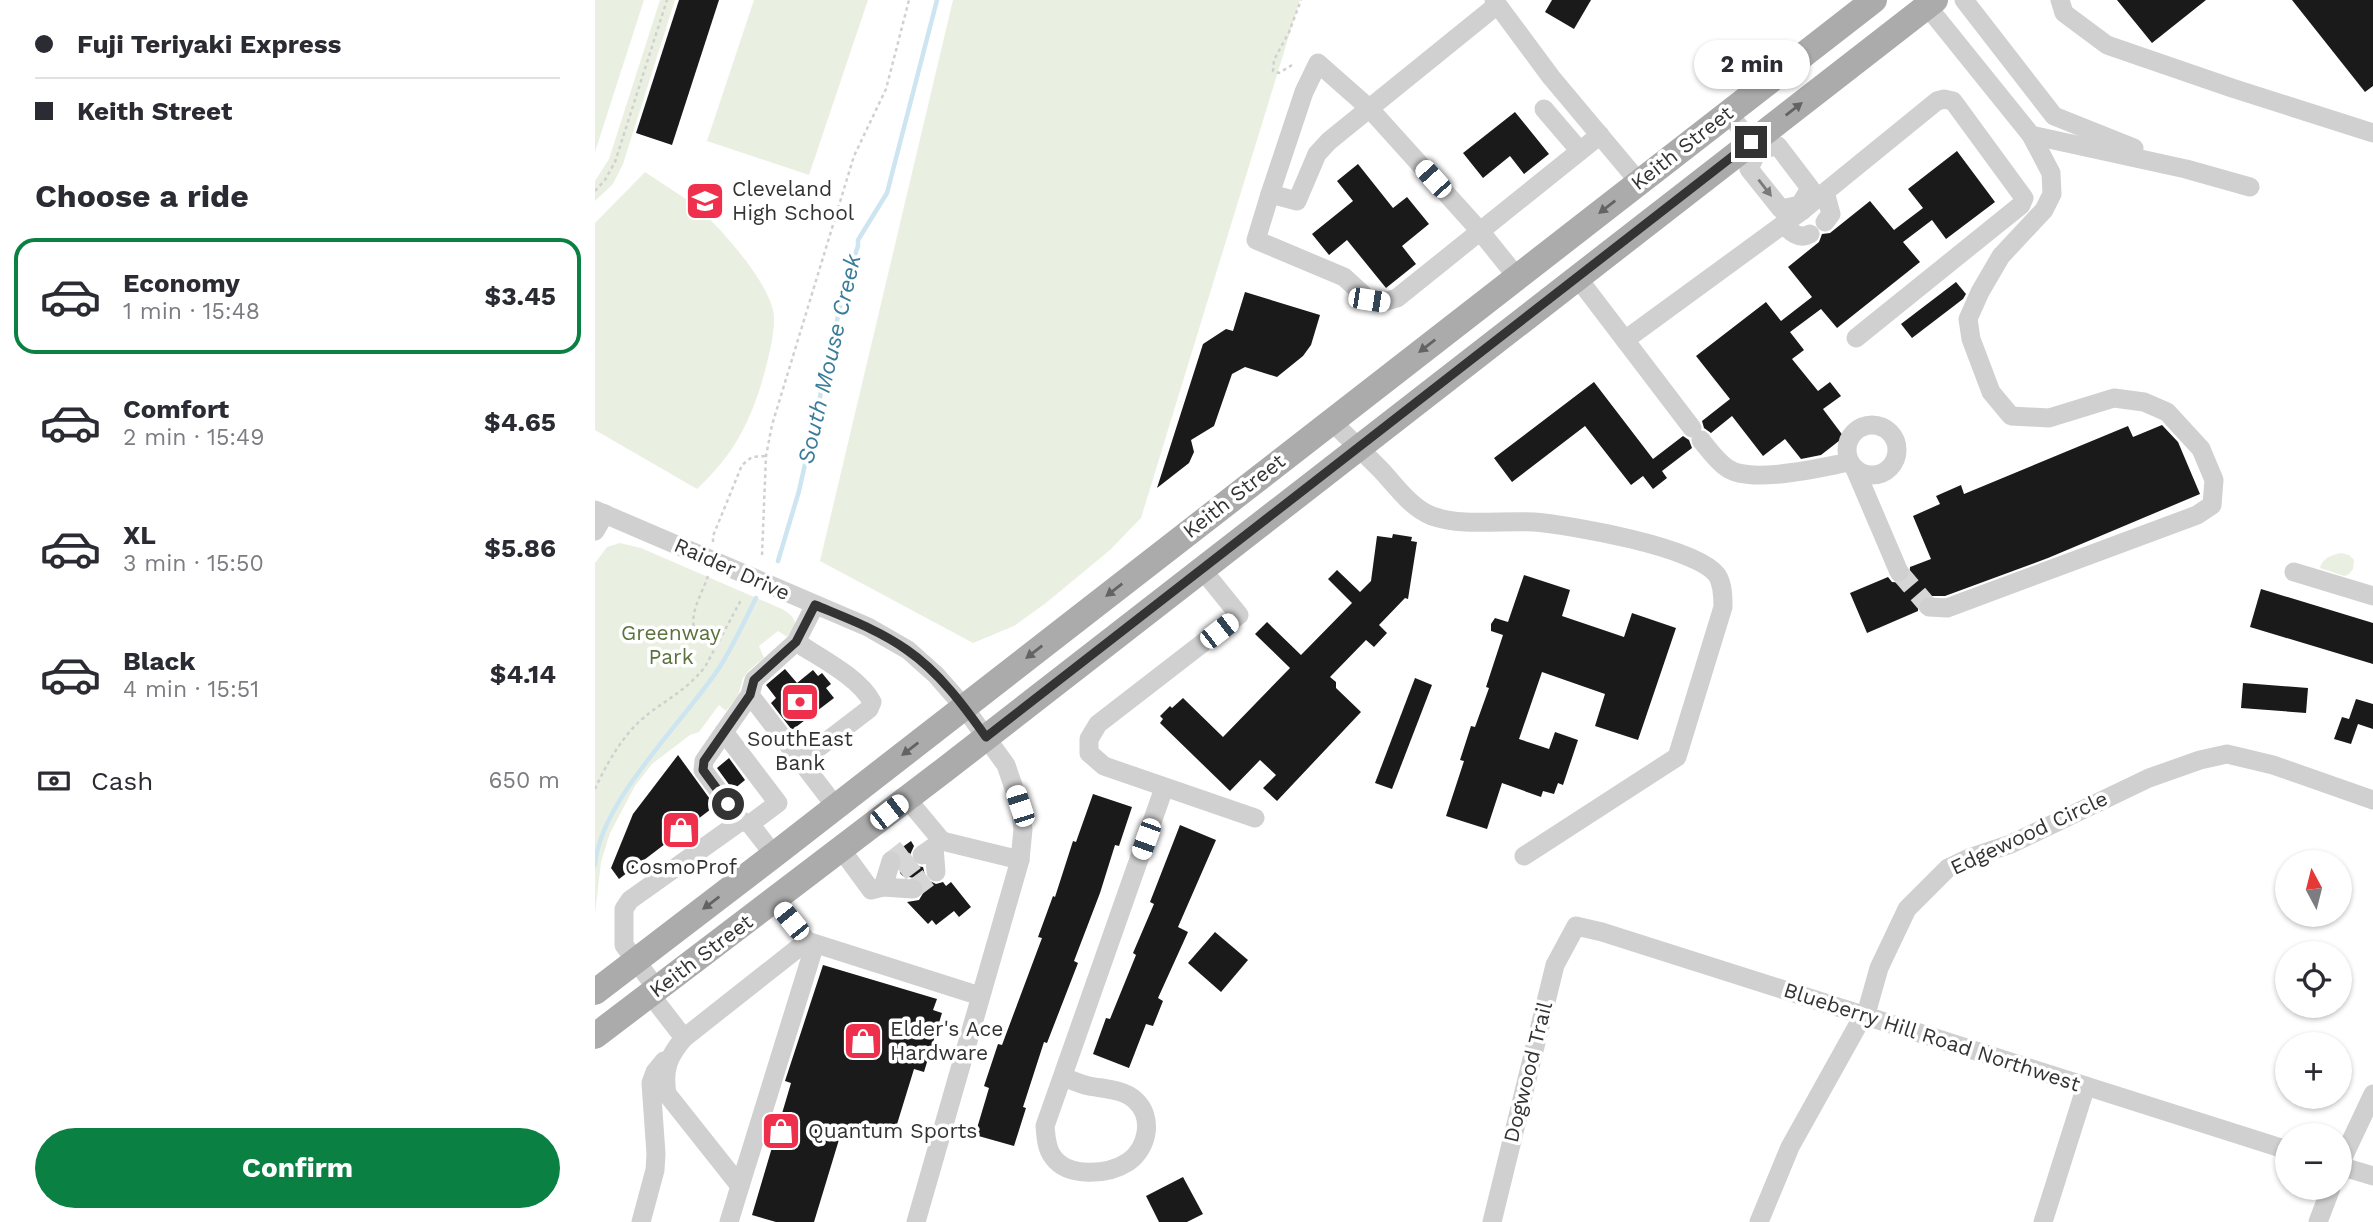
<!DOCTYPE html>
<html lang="en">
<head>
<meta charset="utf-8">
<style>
	:root { --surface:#fff; --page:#f2f2f3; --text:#2b2b33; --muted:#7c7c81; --line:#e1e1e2; --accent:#0b8043 }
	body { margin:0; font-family:"Work Sans",sans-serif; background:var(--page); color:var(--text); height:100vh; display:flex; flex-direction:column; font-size:26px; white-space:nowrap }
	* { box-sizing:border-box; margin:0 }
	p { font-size:23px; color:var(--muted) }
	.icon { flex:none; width:38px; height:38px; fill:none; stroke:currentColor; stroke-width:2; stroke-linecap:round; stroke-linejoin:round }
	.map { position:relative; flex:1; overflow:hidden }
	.sheet { display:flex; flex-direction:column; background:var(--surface); width:595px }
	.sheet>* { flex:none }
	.guide { display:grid; align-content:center; height:154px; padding:0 35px; background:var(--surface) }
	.needle { width:46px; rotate:353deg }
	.controls { position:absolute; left:1680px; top:850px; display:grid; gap:14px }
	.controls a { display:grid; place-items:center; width:77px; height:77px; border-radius:50%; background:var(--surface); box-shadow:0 2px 5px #0004; font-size:35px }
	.end { position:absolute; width:32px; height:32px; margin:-16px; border:9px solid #333; background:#fff; box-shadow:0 0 0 4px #fff }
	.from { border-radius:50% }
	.bubble { position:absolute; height:49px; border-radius:24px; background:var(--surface); box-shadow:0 2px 5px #0004; font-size:23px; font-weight:700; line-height:49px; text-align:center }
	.car { position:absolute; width:21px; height:42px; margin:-21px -10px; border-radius:9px; box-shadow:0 0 5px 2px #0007; background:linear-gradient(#fff 24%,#345 0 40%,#fff 0 76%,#345 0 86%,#fff 0) }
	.guide b { display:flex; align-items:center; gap:24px; height:66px; font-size:26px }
	.guide b+b { border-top:2px solid var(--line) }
	.guide i { width:18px; height:18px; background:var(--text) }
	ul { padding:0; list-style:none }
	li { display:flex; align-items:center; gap:21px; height:116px; margin:0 14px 10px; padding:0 21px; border:4px solid transparent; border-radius:21px }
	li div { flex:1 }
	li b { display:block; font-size:26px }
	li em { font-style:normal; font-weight:700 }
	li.on { border-color:var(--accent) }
	li>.icon { width:63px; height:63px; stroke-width:1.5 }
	h2 { padding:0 35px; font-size:32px; line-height:84px }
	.pay { display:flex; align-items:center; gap:18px; height:77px; padding:0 35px; font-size:26px }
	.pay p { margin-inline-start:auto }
	.cta { display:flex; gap:14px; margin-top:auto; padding:14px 35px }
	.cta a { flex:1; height:80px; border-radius:42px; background:var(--accent); color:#fff; font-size:28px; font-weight:700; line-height:80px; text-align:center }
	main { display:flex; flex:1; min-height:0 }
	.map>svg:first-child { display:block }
	.green { fill:#eaf0e1 }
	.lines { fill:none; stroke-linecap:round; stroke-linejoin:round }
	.stream { stroke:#cde5f0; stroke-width:4.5 }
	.building { fill:#1a1a1a }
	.minor-tunnel { stroke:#d6d6d6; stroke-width:19; stroke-dasharray:19 10; stroke-linecap:butt }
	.path { stroke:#d0d0d0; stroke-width:2.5; stroke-dasharray:3.5 3.5; stroke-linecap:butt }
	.minor { stroke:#d0d0d0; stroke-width:19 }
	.major { stroke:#ababab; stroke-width:26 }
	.oneway { fill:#636363 }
	.oneway2 { fill:#7a7a7a }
	.route { stroke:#333; stroke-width:9 }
	.labels { text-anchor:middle; stroke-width:7; stroke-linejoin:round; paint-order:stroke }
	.street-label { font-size:21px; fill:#333; stroke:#fff }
	.poi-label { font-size:21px; fill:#333; stroke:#fff; text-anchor:start }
	.park-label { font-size:21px; fill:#5a723c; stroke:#fff }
	.water-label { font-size:23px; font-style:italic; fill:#3a7d9b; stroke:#fff }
</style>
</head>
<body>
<main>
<section class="sheet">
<div class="guide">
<b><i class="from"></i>Fuji Teriyaki Express</b>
<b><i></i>Keith Street</b>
</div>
<h2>Choose a ride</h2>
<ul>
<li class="on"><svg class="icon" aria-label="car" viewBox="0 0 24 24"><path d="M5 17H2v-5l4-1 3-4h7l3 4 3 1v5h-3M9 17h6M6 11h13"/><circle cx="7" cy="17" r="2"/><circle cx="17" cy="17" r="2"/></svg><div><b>Economy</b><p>1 min · 15:48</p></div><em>$3.45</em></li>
<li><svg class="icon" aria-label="car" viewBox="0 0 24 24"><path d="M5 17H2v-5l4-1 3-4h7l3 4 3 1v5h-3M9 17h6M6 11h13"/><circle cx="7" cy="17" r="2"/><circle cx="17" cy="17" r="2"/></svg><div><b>Comfort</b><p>2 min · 15:49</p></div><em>$4.65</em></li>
<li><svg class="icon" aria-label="car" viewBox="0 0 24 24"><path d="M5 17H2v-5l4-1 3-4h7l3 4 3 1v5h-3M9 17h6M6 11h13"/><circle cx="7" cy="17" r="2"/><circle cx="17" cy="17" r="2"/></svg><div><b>XL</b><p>3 min · 15:50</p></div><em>$5.86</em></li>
<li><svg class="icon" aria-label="car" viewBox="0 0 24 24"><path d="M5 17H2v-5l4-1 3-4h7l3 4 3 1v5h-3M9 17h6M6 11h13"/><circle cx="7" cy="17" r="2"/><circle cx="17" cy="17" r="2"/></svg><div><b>Black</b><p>4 min · 15:51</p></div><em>$4.14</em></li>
</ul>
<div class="pay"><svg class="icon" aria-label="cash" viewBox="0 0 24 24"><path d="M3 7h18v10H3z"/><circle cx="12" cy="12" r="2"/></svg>Cash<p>650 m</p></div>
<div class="cta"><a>Confirm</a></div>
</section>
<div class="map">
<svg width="1778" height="1222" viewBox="0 0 1778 1222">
	<rect width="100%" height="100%" fill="#fff"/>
	<g class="green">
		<polygon points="0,0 49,0 0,152"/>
		<polygon points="65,0 80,0 28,164 18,184 0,201 0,181 14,159"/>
		<polygon points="159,0 273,0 214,175 112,141"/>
		<polygon points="358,0 705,0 546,518 515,550 451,603 419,626 378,643 225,561"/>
		<path d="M50,172C66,183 83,193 99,205C123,224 178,286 179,317C180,335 171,368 166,385C152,429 136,457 102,489L0,430V223Z"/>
		<path d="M25,543L46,548L187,609C195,614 200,617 201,627L192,637L183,631L164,646L169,658L154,670L148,678L143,696L131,711L124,705L104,732L95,735L57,764L40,786L15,833L6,862L0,914V563L12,547Z"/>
		<path d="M1746,553L1754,555L1759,560L1758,569L1753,575L1749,576L1725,568C1727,558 1737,555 1746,553Z"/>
	</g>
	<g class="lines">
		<g class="stream">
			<polyline points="183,561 204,491 250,285 263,246 263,240 292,193 342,0"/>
			<path d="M0,865C5,800 91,720 126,665C139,644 150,620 161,598"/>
		</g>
	</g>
	<g class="building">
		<polygon points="84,0 124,0 77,145 41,133"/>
		<polygon points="957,0 996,0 979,29 950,12"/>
		<polygon points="1522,0 1611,0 1557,43"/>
		<polygon points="1697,0 1778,0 1778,86 1770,92"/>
		<polygon points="920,112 954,154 929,174 915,156 888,178 868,153"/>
		<polygon points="1362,151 1400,202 1351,239 1337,220 1308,242 1325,262 1242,328 1226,309 1195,332 1209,350 1197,359 1223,391 1235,382 1246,396 1228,409 1249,437 1226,455 1206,459 1190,439 1168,456 1137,416 1116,433 1109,428 1107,421 1135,399 1101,356 1171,302 1186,321 1217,297 1193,267 1224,242 1227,234 1235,233 1275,201 1299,230 1328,208 1313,189"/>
		<polygon points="763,164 798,208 812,197 834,224 807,246 821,264 791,288 752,240 734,255 717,234 758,201 742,181"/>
		<polygon points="1361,282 1371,294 1368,299 1317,338 1306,324"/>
		<polygon points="650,292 725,315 716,345 708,356 682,377 650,367 637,374 619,426 596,440 599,452 594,463 562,488 608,344 631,329 638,331"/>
		<polygon points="999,382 1058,459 1088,436 1094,440 1097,448 1067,471 1072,478 1058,489 1048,476 1036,485 990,426 917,482 899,458"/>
		<polygon points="1567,425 1583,442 1605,494 1453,558 1350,596 1329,596 1323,601 1323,611 1272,633 1255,593 1293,577 1297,582 1308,583 1314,579 1315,567 1336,559 1318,516 1345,504 1341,496 1366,485 1369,494 1533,426 1538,437"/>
		<polygon points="798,534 817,537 816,541 822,542 813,599 810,598 784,625 792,633 779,647 771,640 735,677 741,682 741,688 766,712 682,801 668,788 681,775 665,760 635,791 565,723 568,719 565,716 575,706 577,708 588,698 628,737 695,668 660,634 672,622 706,655 757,603 733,579 742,570 765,592 776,581 782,536 797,538"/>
		<polygon points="929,575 975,590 967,616 1029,637 1037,613 1081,628 1043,740 1000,726 1010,694 947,672 924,739 954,749 960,732 983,740 968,785 963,783 959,794 948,791 946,797 907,783 892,829 851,816 869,761 865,760 876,726 880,727 894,688 891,687 908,635 896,631 896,624 900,618 913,622"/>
		<polygon points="1666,589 1778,623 1778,664 1655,627"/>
		<polygon points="190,669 202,683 218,670 223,676 227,673 236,684 231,688 239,698 197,730 176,703 181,698 171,685"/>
		<polygon points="820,678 837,685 797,789 780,783"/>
		<polygon points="1648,683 1713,688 1711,713 1646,708"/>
		<polygon points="1761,699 1778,704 1778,729 1763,724 1756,744 1739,739 1747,717 1754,719"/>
		<polygon points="83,755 120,806 24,879 16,868 38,814"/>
		<polygon points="134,758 150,780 138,790 122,768"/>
		<polygon points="498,794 537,807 524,846 520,845 505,893 479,961 483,963 452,1043 449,1042 428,1107 431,1108 419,1146 380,1135 394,1088 389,1086 403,1044 407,1045 447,938 443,937 458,896 460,897 478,841 481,842"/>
		<polygon points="585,825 621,840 583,927 593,932 563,998 568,1001 558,1026 551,1024 534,1068 498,1054 511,1018 515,1019 541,955 538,953 559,904 555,902"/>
		<polygon points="316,841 319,846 315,855 317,861 321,866 328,867 331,879 341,884 348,882 351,886 356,882 376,907 364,917 359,911 341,925 337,920 333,924 312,902 324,900 330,890 325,879 308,876 305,873 308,859 302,851"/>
		<polygon points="620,932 653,960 626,992 593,963"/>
		<polygon points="228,965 342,999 338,1010 347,1013 329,1072 319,1069 299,1134 264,1123 259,1137 246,1133 219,1222 181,1222 157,1215 196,1083 190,1081"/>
		<polygon points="588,1177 608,1214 592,1222 564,1222 551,1196"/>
	</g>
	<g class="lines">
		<g class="minor-tunnel">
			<polyline points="1304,572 1334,607"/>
			<polyline points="296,861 318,844"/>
			<polyline points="305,872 327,855"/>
			<polyline points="318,889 341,872"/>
		</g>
		<g class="path">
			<polyline points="697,65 684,73 678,71 679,60 694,32 706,0"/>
			<polyline points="0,191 10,180 20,162 72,0"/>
			<polyline points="118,542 118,536 147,465 157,457 171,456"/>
			<polyline points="167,555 171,456 177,425 259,156 291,89 314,0"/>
			<path d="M113,576C104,602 82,631 119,648"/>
			<path d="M0,789C11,765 26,738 46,720C69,700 89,693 110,667L146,600"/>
		</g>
		<g class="minor">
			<polyline points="899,0 956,77 1044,182"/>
			<polyline points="1369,0 1459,116 1539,148"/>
			<polyline points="1465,0 1469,13 1512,45 1637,88 1778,133"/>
			<polyline points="902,5 734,141 722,154 702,201 675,194 661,240 749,277 774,300 789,302 802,298 1005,135"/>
			<polyline points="1332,6 1436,135 1591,169 1655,187"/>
			<polyline points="949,109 985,151"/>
			<polyline points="1133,113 1163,150"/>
			<polyline points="1163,150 1154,169 1186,209 1205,205 1208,210 1342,101 1349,99 1358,101 1429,198 1426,205 1261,338"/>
			<polyline points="1163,150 1183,146 1215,188 1205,205"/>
			<polyline points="1230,192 1236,214 1230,222"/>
			<polyline points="675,194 709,92 723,63 774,108 885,231 922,277"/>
			<path d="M1188,224C1196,232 1204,240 1215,234"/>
			<polyline points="982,277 1097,428"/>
			<polyline points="1030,340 1208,210"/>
			<path d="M736,421C753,437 769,453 786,470C801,486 816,508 837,516C868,527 906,520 939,522C975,525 1102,547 1122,575C1128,584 1128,597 1128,607L1082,757L929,856"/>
			<circle cx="1277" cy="450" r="25"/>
			<path d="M1106,440C1114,450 1122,461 1132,468C1156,485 1227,467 1255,462"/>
			<polyline points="1260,469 1304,572"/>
			<polyline points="0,510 273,627 313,650 341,675 369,707 411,765 425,806 428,829 425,860 321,1222"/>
			<polyline points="0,531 10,514"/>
			<polyline points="606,568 644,615 503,724 494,739 494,753 509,766 660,818"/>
			<polyline points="1699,572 1778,596"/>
			<polyline points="1334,607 1352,608 1602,515 1617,505 1619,480 1606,449 1572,412 1549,402 1519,398 1454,418 1416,416 1396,392 1376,339 1373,319 1385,292 1406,256 1449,210 1457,194 1456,173 1436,135"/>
			<path d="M201,642C225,658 264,677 277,702L274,709L206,761"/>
			<polyline points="155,695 241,807"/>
			<polyline points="129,732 155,695 159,680 201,642 220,605"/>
			<polyline points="312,799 347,841 327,855"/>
			<polyline points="146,821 108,770 109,761 129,732 183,803 155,824"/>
			<polyline points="347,841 425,860"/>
			<polyline points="339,847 341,872"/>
			<polyline points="246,849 276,890 288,887 318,889"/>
			<polyline points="288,887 296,861"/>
			<polyline points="179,900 212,941 385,996"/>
			<polyline points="62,989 29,945 29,909 35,900 146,821 155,824 179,855"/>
			<polyline points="55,994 89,1038 212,941"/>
			<path d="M89,1038C73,1057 68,1069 72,1094L145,1186L220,944"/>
			<path d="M468,1077C477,1080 485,1084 494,1086C509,1089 528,1089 540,1100C559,1117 553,1148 533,1162C513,1175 473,1178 458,1157C451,1148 451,1136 450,1126L569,788"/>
			<polyline points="1745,1164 1778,1094"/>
			<polyline points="1745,1166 1778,1176"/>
			<polyline points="46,1222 60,1170 61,1154 56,1083 60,1072 69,1061"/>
			<polyline points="134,1222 145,1186"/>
			<polyline points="897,1222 960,965 981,926 1007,932 1692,1150"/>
			<polyline points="1164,1222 1195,1147 1273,1007 1284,968 1312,909 1353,868 1374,858 1416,844 1554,778 1605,760 1632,754 1678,765 1778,800"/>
			<polyline points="1448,1222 1491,1086"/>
			<polyline points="1723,1222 1736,1188"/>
		</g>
		<g class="major">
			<polyline points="0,992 179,855 1279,0"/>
			<polyline points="0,1036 348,771 1340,0"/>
		</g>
	</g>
	<defs><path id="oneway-solid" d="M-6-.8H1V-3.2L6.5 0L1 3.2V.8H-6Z" transform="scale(1.75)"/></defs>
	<g class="oneway">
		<use href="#oneway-solid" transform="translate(1199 109) rotate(-38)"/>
		<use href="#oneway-solid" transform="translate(1012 207) rotate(142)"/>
		<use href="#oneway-solid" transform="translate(832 346) rotate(142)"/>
		<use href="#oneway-solid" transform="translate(519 590) rotate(142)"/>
		<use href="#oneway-solid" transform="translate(439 652) rotate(142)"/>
		<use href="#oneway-solid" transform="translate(315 749) rotate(142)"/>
		<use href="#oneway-solid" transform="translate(116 903) rotate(143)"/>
	</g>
	<use class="oneway2" href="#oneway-solid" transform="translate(1170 188) rotate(52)"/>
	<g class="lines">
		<path class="route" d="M133,804L108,770L109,761L155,695L159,680L201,642L220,605C251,618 284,630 312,650C344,672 369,706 391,737L1156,142"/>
	</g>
	<defs>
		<g id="school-square" transform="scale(2.0125)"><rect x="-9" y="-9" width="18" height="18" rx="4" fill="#ef304c" stroke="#fff"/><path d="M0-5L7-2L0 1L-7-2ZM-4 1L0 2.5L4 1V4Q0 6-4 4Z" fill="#fff"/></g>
		<g id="bank-square" transform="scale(2.0125)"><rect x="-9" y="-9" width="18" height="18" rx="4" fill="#ef304c" stroke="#fff"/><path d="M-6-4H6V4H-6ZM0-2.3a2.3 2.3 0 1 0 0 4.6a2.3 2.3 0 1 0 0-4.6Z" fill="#fff"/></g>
		<g id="shop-square" transform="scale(2.0125)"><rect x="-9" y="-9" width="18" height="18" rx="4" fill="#ef304c" stroke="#fff"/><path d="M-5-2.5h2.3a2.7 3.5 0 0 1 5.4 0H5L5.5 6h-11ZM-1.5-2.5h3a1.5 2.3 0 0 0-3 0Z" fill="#fff"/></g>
	</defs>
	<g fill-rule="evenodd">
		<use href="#school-square" x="110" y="201"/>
		<use href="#bank-square" x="205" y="702"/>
		<use href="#shop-square" x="86" y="830"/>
		<use href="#shop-square" x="268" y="1041"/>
		<use href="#shop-square" x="186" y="1131"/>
	</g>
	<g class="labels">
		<g class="street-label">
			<text transform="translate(1087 148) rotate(-38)" y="7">Keith Street</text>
			<text transform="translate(639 496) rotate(-38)" y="7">Keith Street</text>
			<text transform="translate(137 569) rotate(24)" y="7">Raider Drive</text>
			<text transform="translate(1434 833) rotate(-25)" y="7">Edgewood Circle</text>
			<text transform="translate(106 956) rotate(-37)" y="7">Keith Street</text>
			<text transform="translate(1337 1037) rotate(18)" y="7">Blueberry Hill Road Northwest</text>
			<text transform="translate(933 1072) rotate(-76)" y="7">Dogwood Trail</text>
		</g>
		<g class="poi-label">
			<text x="137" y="196">Cleveland<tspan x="137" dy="24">High School</tspan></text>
			<text x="205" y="746" text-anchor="middle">SouthEast<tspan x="205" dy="24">Bank</tspan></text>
			<text x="86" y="874" text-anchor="middle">CosmoProf</text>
			<text x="295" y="1036">Elder's Ace<tspan x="295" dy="24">Hardware</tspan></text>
			<text x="213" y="1138">Quantum Sports</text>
		</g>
		<g class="park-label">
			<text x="76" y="640">Greenway<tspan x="76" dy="24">Park</tspan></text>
		</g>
		<g class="water-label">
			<text transform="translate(234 359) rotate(-77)" y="8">South Mouse Creek</text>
		</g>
	</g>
</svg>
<div class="controls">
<a><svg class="needle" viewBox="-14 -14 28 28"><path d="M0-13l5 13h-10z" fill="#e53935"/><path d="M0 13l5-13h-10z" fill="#7c7c81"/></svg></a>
<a><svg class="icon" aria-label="locate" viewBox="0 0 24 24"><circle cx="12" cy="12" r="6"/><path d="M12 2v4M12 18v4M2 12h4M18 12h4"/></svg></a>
<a>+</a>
<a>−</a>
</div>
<i class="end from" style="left:133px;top:804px"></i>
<i class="end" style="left:1156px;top:142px"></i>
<div class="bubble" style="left:1099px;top:40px;width:116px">2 min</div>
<i class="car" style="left:838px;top:179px;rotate:318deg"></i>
<i class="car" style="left:774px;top:300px;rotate:99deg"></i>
<i class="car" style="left:624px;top:631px;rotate:52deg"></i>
<i class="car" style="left:425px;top:806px;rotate:342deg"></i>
<i class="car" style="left:294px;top:812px;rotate:52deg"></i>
<i class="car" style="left:551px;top:839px;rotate:200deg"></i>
<i class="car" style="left:196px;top:921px;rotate:321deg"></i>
</div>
</main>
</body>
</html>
